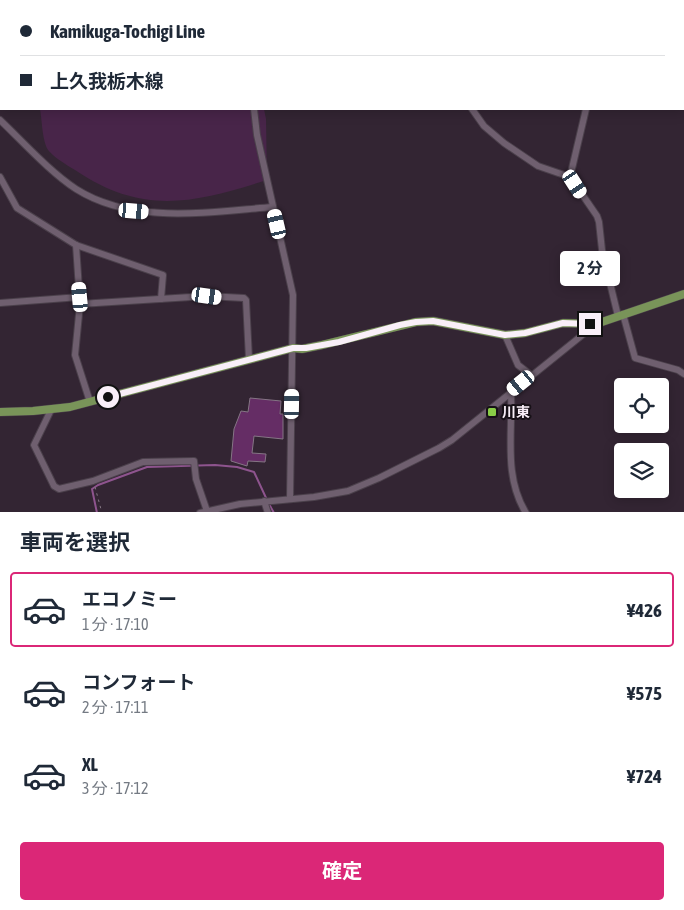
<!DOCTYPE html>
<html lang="ja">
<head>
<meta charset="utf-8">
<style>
	:root { --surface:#fff; --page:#f2f2f3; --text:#1f2937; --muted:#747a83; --line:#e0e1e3; --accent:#db2777 }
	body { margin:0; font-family:"Asap Condensed","Noto Sans JP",sans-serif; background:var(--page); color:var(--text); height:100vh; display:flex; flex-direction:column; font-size:19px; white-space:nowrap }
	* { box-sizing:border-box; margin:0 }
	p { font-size:16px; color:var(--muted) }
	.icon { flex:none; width:28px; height:28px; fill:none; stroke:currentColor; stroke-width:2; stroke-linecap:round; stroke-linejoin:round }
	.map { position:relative; height:512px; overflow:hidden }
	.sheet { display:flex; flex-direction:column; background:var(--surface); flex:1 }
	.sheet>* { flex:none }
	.hud { position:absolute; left:0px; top:0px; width:685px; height:110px; box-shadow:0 2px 12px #0003; display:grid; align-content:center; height:110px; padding:0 20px; background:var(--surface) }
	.buttons { position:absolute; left:614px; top:378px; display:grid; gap:10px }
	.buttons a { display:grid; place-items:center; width:55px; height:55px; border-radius:5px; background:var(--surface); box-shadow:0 2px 12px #0003; font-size:25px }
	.end { position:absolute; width:22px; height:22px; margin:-11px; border:6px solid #f9eff8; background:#111; box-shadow:0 0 0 2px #111 }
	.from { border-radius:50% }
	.bubble { position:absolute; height:35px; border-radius:5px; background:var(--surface); box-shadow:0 2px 12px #0003; font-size:16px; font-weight:700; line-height:35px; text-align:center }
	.car { position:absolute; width:15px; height:30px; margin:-15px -8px; border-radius:6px; box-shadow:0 0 4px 1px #0007; background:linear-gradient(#fff 24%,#345 0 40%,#fff 0 76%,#345 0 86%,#fff 0) }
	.hud b { display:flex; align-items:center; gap:18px; height:48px; font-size:19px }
	.hud b+b { border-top:1px solid var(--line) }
	.hud i { width:12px; height:12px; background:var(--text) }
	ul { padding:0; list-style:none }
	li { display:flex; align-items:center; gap:15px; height:75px; margin:0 10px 8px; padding:0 10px; border:2px solid transparent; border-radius:5px }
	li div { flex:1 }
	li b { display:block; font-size:19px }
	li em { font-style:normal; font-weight:700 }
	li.selected { border-color:var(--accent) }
	li>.icon { width:45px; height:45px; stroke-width:1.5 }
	h2 { padding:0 20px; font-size:22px; line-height:60px }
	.button { display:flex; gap:10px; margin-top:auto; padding:10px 20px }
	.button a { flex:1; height:58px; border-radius:5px; background:var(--accent); color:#fff; font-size:20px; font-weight:700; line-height:58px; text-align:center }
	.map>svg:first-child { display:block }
	.green { fill:#482549 }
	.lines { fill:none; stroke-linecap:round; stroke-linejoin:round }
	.stream { stroke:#8e548e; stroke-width:2 }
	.building { fill:#652d65; stroke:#857585 }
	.minor-casing { stroke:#4b404b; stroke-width:8 }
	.major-casing { stroke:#4b404b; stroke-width:9 }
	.path { stroke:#857884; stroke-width:1; stroke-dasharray:2.5 4; stroke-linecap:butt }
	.minor { stroke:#6f5f6f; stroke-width:6 }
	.major { stroke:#799459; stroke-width:8 }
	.route { stroke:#f9eff8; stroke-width:6 }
	.poi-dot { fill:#8ace47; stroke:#171117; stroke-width:2 }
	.labels { text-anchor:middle; stroke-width:4; stroke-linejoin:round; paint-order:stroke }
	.poi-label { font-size:14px; font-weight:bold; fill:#f9eff8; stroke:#171117; text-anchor:start }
</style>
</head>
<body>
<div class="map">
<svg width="684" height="513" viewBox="0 0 684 513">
	<rect width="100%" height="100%" fill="#332533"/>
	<g class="green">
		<polygon points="40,0 240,0 40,1"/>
		<path d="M40,109H264L266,119L267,180C194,203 143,216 75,170C67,165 49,155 46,146C42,135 42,121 40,109Z"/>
	</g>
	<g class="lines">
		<g class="stream">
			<polyline points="269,504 274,513"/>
			<polyline points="97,513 92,489 98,485 147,467 215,465 237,467 254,472 267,500"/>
		</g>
	</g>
	<polygon class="building" points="250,398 281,401 280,414 283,414 283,439 254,436 252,453 266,454 265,462 248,461 247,466 231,461 234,429 241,411 248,412"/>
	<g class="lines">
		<g class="minor-casing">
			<g id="minor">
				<polyline points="342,0 342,1"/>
				<polyline points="368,0 369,1"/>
				<polyline points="405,0 405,1"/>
				<polyline points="428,0 428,1"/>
				<polyline points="456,0 456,1"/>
				<polyline points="543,0 544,1"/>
				<polyline points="245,1 245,0"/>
				<polyline points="393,1 398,0"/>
				<polyline points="559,1 559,0"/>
				<polyline points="588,1 588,0"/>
				<polyline points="623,1 624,0"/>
				<polyline points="254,109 257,135 293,295 290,499"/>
				<polyline points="472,109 484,126 504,143 538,166 570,177 575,184 597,216 599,222 602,250 618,316"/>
				<path d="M0,120C23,142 50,172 76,189C133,225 208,212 273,207"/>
				<polyline points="0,177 17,208 76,245 163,275 161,299"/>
				<polyline points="570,177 586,109"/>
				<polyline points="76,245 80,304 75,355 90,402"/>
				<polyline points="0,303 80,297"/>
				<polyline points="80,304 207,296 244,298 246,300 249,359"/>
				<polyline points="623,314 635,358 678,370 684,374"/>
				<polyline points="505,335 518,365 531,375"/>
				<path d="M511,391C513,432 503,476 526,513"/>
				<polyline points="51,410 34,445 54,486 59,489 93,481 143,462 194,461 196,479 207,511"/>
				<polyline points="264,501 268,513"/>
				<polyline points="200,513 240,504 314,497 348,491 379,478 439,448 452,440 596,324"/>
			</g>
		</g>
		<g class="major-casing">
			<polyline id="major" points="0,412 33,411 70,407 293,348 302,349 322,345 416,322 433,321 505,335 525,333 563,323 596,324 684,294"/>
		</g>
		<polyline class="path" points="95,487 102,513"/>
		<use href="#minor" class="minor"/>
		<use href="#major" class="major"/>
	</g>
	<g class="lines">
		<polyline class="route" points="108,397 293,348 306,348 339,342 400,325 416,322 433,321 505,335 525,333 563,323 590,324"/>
	</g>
	<rect class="poi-dot" x="487" y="407" width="10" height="10" rx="2.5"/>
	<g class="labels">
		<g class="poi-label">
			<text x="502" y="417">川東</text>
		</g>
	</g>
</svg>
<div class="buttons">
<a><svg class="icon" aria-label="locate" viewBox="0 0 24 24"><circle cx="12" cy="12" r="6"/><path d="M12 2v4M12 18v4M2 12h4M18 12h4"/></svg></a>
<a><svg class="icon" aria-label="layers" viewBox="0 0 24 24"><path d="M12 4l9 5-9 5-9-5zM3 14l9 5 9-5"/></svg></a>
</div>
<i class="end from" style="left:108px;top:397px"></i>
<i class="end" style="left:590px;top:324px"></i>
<div class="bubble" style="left:560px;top:251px;width:60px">2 分</div>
<i class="car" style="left:575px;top:184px;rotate:147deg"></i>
<i class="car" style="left:134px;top:211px;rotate:95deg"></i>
<i class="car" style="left:277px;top:224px;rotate:347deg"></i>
<i class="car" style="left:207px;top:296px;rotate:98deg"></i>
<i class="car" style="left:80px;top:297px;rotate:355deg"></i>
<i class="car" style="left:521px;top:383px;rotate:231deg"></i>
<i class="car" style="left:292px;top:404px;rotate:1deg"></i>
<div class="hud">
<b><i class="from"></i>Kamikuga-Tochigi Line</b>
<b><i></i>上久我栃木線</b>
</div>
</div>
<section class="sheet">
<h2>車両を選択</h2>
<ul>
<li class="selected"><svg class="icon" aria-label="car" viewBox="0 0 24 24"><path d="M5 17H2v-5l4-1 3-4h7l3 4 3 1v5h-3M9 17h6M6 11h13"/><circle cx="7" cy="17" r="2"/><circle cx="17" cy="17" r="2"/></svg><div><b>エコノミー</b><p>1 分 · 17:10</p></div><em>¥426</em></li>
<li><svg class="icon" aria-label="car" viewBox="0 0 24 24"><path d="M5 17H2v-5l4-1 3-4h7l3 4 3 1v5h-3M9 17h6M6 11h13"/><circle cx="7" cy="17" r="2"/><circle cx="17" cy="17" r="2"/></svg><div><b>コンフォート</b><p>2 分 · 17:11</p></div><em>¥575</em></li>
<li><svg class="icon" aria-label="car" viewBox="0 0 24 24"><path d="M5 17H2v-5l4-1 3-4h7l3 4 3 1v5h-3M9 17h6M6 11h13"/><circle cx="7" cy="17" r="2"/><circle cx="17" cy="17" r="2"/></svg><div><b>XL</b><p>3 分 · 17:12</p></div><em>¥724</em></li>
</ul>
<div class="button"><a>確定</a></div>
</section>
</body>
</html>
